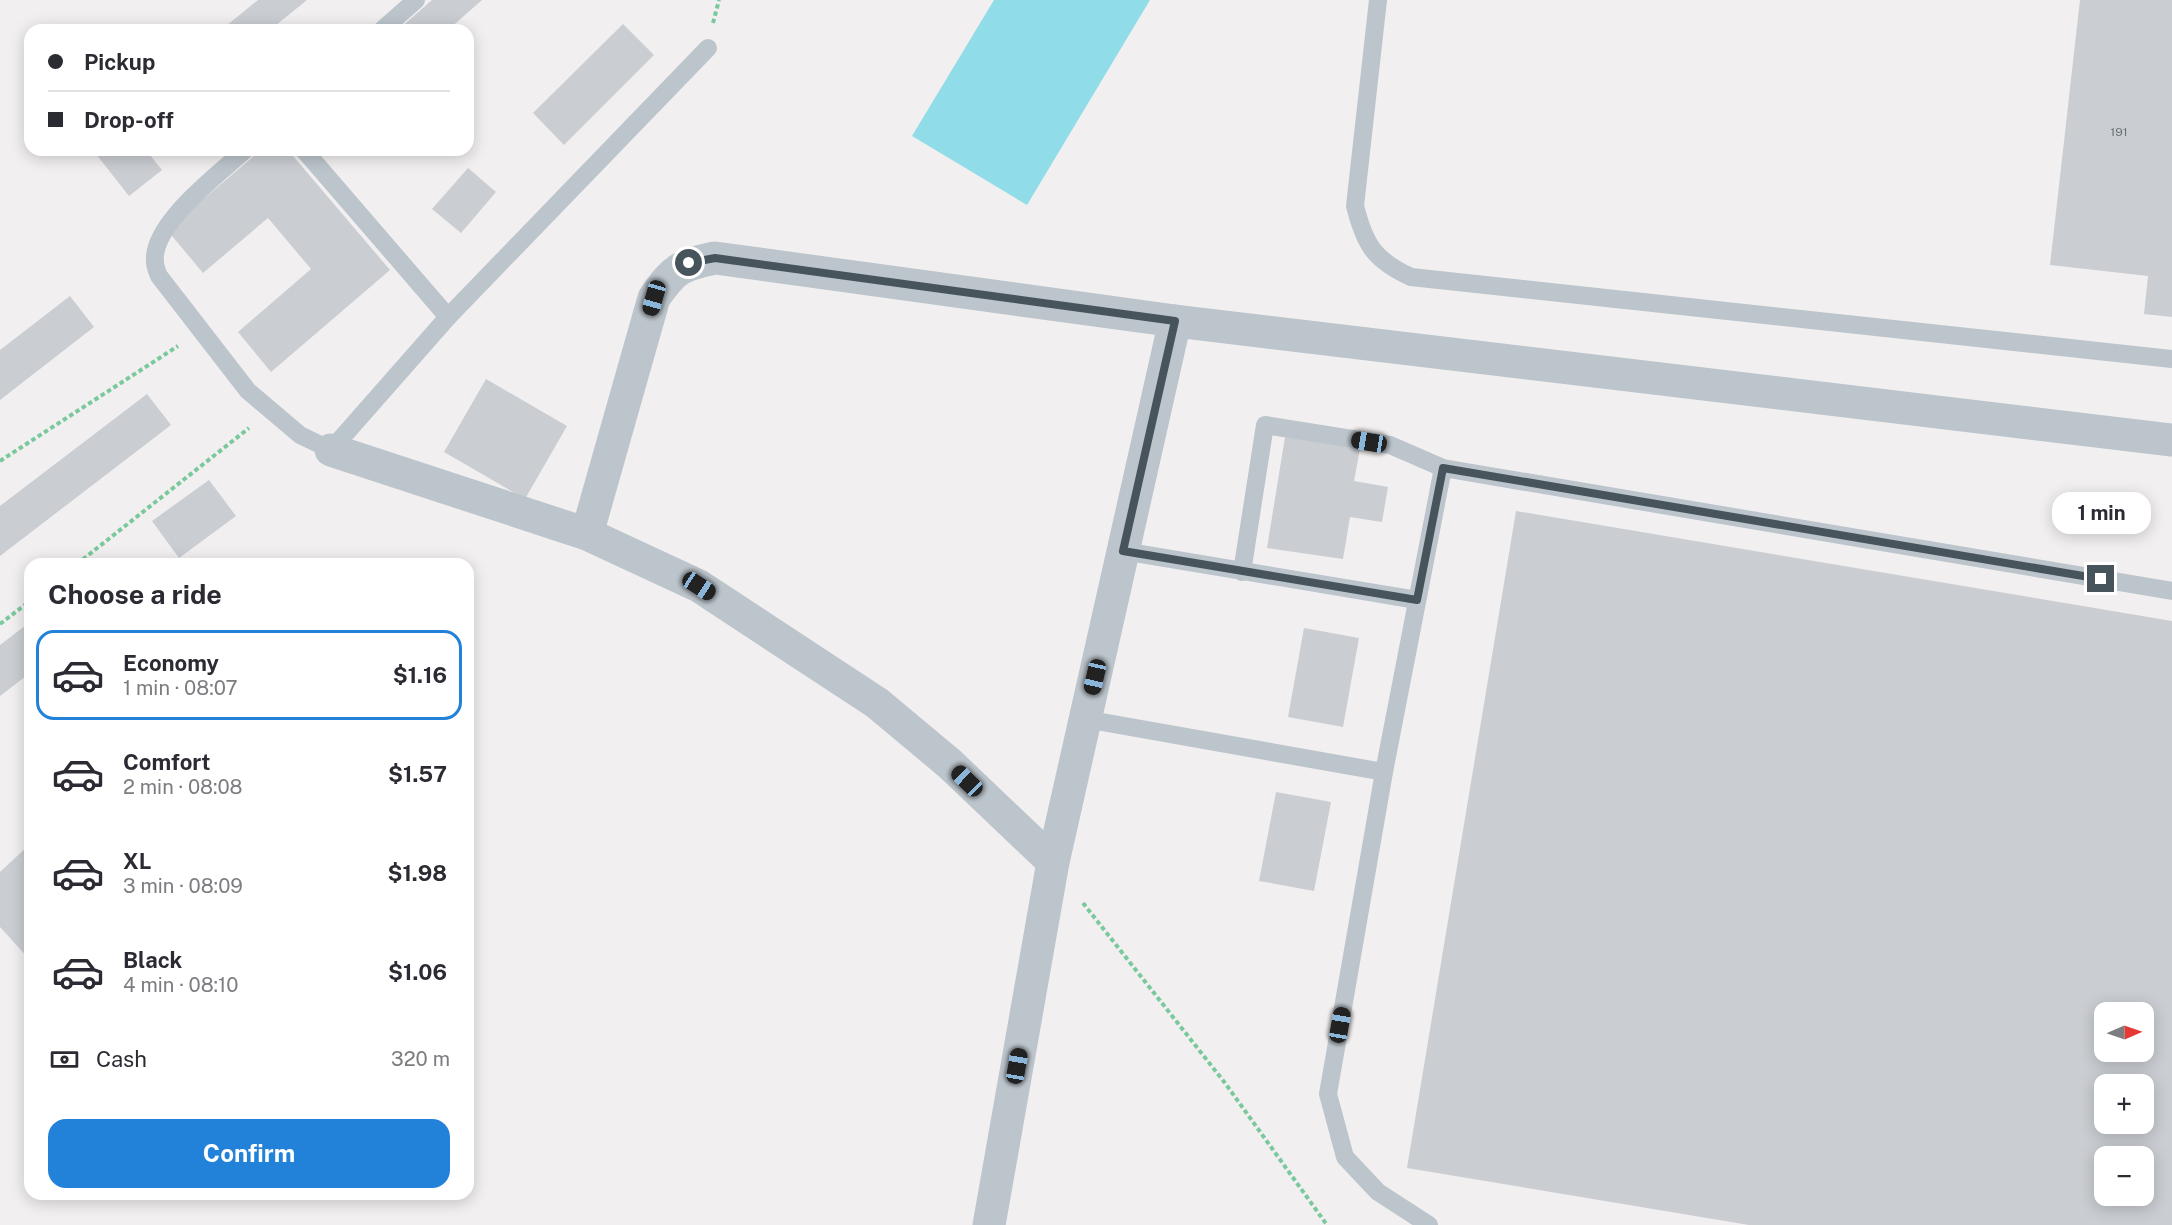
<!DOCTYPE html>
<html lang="en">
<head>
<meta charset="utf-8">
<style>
	:root { --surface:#fff; --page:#f2f2f3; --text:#2b2b33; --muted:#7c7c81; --line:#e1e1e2; --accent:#2281d9 }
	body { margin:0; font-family:"Public Sans",sans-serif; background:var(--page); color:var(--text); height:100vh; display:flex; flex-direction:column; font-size:22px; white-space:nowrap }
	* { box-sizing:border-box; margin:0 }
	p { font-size:20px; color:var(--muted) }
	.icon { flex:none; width:33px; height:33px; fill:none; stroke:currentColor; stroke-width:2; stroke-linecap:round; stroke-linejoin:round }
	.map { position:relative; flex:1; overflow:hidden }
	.details { position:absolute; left:24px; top:558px; width:450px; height:642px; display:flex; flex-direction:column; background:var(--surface); border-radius:18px; box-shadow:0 3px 15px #0003 }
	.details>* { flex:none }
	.guide { position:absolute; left:24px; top:24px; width:450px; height:132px; border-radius:18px; box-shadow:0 3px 15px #0003; display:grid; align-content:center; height:132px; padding:0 24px; background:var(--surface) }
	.needle { width:39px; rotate:88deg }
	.tools { position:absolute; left:2094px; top:1002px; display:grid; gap:12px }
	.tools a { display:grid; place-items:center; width:60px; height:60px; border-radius:12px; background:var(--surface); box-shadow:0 3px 15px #0003; font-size:30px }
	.end { position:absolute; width:27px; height:27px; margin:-14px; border:8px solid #48545c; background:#fff; box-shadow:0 0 0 3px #fff }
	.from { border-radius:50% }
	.bubble { position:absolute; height:42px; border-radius:18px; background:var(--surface); box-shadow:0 3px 15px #0003; font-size:20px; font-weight:700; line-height:42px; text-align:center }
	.car { position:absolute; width:18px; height:36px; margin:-18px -9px; border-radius:8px; box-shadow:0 0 4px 2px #0007; background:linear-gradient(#222 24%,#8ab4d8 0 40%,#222 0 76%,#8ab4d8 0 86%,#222 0) }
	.guide b { display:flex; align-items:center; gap:21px; height:57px; font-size:22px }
	.guide b+b { border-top:2px solid var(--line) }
	.guide i { width:15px; height:15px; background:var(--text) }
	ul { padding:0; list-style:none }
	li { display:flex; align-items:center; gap:18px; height:90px; margin:0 12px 9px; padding:0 12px; border:3px solid transparent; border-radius:18px }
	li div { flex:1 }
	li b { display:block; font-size:22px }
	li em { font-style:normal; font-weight:700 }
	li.on { border-color:var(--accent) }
	li>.icon { width:54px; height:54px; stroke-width:1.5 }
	h2 { padding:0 24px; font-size:27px; line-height:72px }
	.pay { display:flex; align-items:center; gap:15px; height:66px; padding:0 24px; font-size:22px }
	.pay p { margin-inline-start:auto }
	.button { display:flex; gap:12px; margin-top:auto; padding:12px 24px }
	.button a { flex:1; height:69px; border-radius:18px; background:var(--accent); color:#fff; font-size:24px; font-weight:700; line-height:69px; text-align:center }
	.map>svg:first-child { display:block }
	.water { fill:#90dce8 }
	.building { fill:#cacdd2; fill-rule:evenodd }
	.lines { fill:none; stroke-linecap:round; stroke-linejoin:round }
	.path { stroke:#7ac99c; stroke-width:4; stroke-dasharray:4.5 3; stroke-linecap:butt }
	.lane { stroke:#bcc5cc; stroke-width:18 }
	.street { stroke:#bcc5cc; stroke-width:33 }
	.route { stroke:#48545c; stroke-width:8 }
	.labels { text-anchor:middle; stroke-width:4.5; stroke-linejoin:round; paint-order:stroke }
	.number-label { font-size:12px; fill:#68727a }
</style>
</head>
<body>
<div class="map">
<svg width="2172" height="1225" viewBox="0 0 2172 1225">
	<rect width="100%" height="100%" fill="#f2eff0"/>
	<polygon class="water" points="994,0 1150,0 1027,205 912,136"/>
	<g class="building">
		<polygon points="258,0 307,0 270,30 221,30"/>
		<polygon points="432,0 482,0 448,30 398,30"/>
		<polygon points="2080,0 2172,0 2172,317 2144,314 2148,276 2050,265"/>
		<polygon points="623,24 654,55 564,145 533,113"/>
		<polygon points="102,150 146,150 162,170 129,196 96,154"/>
		<polygon points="261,150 288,150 390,270 271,372 238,332 311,269 268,218 203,273 167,230"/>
		<polygon points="468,168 496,192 461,233 432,209"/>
		<polygon points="70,296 94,327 0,400 0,350"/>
		<polygon points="486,379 567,426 525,499 444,452"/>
		<polygon points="147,394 171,425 0,556 0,506"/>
		<polygon points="1285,437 1360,449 1354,481 1388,487 1382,522 1350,517 1343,559 1267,548"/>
		<polygon points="209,480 236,516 179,558 152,521"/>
		<path d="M1516,511L2172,621V1225H1749L1407,1168ZM2104,1012H2144V1052H2104ZM2104,1084H2144V1124H2104ZM2104,1156H2144V1196H2104Z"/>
		<polygon points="30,622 30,673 0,696 0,645"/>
		<polygon points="1304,628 1359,638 1343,727 1288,717"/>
		<polygon points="1276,792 1331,802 1314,891 1259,881"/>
		<polygon points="30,844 30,960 0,927 0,872"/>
	</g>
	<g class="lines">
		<g class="path">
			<polyline points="713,23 719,0"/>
			<polyline points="0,461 178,346"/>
			<polyline points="77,564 249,428"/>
			<polyline points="0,624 30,601"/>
			<polyline points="1083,903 1225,1083 1327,1225"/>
		</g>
		<g class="lane">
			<path d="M1378,0L1355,206C1365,245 1374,260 1411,277L2172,359"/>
			<polyline points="382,30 416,0"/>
			<path d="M245,150C219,174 151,224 155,262C155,267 157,271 159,276L248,391L300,435L331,450L448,317L708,48"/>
			<polyline points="304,150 448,317"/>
			<polyline points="1123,551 1417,600"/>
			<polyline points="1242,572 1265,425 1390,445 1443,468 2172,591"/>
			<polyline points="1085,719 1384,772"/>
			<polyline points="1429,1225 1378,1192 1345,1157 1328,1094 1384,772 1443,468"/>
		</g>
		<g class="street">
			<polyline points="331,450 587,534 699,586 877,703 950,764 1053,862"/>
			<path d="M587,534L654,298C674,269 680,265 715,258L1175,321L2172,440"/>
			<polyline points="989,1225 1053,862 1175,321"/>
		</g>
	</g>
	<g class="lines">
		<polyline class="route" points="689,263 715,258 1175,321 1123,551 1417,600 1443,468 2101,579"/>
	</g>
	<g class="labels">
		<g class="number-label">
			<text x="2119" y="136">191</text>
		</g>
	</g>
</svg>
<div class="tools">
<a><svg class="needle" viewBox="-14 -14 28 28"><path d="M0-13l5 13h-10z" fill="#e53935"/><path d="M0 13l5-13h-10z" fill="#7c7c81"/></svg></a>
<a>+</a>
<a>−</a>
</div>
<i class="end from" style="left:689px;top:263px"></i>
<i class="end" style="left:2101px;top:579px"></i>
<div class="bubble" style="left:2052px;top:492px;width:99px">1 min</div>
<i class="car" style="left:654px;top:298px;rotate:196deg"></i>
<i class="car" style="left:1369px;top:442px;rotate:279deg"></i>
<i class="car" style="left:699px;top:586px;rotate:123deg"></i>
<i class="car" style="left:1095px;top:677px;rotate:193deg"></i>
<i class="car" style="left:967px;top:781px;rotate:314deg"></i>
<i class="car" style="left:1340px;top:1025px;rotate:10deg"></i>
<i class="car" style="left:1017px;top:1066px;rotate:10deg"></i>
<div class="guide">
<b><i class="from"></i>Pickup</b>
<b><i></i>Drop-off</b>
</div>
<section class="details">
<h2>Choose a ride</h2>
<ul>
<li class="on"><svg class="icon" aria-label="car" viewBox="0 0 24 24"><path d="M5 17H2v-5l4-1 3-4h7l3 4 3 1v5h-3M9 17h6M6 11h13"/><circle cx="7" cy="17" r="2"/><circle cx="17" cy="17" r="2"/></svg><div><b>Economy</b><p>1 min · 08:07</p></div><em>$1.16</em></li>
<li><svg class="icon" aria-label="car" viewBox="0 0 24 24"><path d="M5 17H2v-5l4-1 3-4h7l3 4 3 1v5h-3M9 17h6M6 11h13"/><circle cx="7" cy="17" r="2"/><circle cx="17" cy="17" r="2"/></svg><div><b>Comfort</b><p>2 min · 08:08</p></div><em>$1.57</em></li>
<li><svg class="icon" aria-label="car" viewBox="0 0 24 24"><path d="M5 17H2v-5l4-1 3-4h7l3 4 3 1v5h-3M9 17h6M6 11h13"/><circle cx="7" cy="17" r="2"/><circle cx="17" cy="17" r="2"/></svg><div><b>XL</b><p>3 min · 08:09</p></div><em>$1.98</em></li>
<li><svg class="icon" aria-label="car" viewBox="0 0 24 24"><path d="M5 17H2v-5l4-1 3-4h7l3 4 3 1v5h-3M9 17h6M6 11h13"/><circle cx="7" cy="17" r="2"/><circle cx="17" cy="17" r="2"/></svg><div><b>Black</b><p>4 min · 08:10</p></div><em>$1.06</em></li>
</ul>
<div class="pay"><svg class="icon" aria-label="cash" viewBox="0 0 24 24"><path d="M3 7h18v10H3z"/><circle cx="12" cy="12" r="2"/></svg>Cash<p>320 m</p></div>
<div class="button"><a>Confirm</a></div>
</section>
</div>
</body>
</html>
